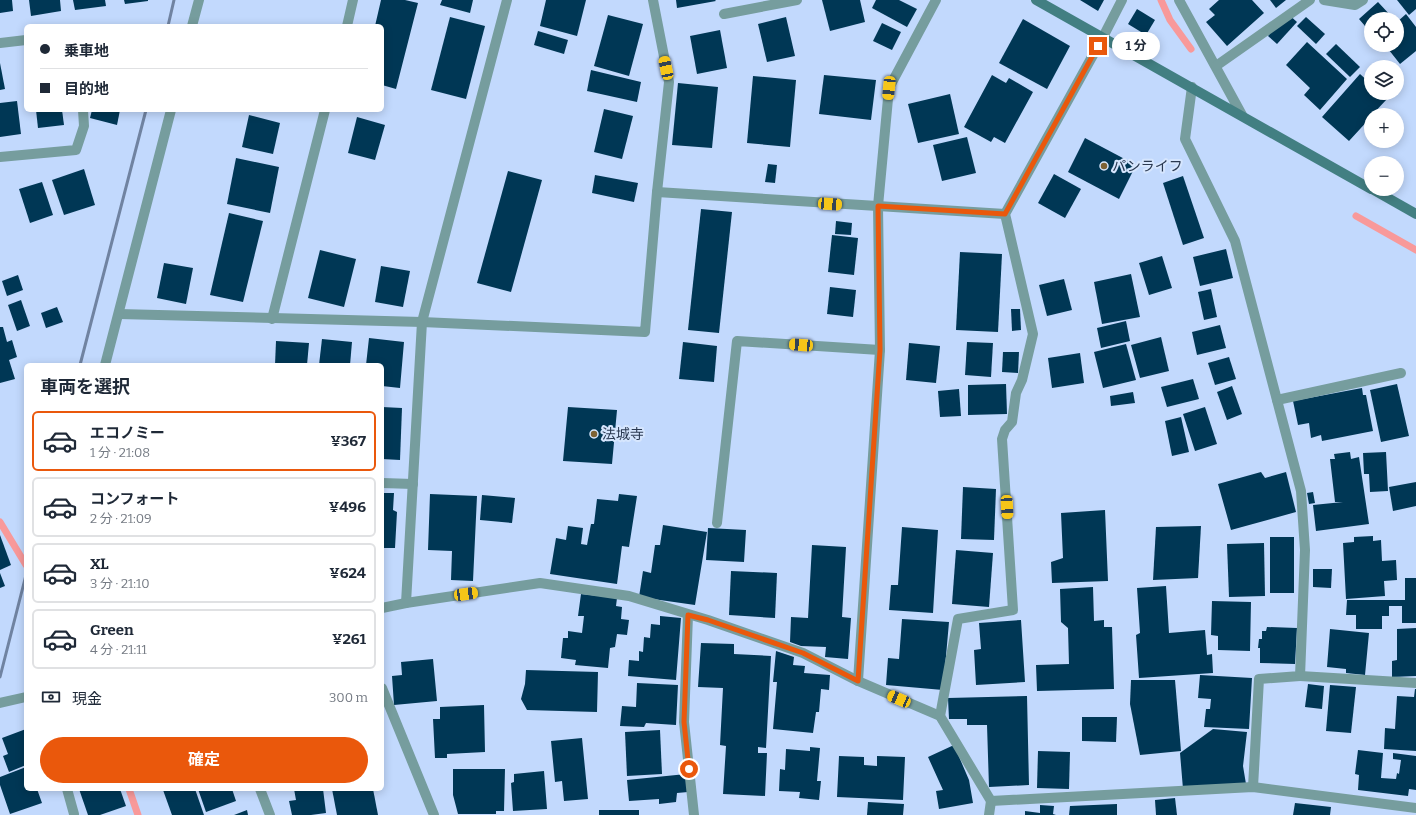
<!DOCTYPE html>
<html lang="ja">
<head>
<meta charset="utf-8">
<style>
	:root { --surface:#fff; --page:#f2f2f3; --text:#1f2937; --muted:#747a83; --line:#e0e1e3; --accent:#ea580c }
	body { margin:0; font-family:Bitter,"Noto Sans JP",serif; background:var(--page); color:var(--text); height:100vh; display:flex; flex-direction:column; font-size:15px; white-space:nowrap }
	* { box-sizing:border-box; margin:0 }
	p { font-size:13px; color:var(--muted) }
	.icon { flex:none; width:22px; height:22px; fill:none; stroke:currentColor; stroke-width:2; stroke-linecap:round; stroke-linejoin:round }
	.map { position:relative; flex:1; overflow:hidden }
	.panel { position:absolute; left:24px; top:363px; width:360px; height:428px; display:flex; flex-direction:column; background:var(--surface); border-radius:6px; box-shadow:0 2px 10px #0003 }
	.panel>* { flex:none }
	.hud { position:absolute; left:24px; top:24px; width:360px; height:88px; border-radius:6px; box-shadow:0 2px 10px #0003; display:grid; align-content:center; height:88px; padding:0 16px; background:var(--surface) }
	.buttons { position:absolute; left:1364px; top:12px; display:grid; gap:8px }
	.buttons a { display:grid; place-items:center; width:40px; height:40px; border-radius:50%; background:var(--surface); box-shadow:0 2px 10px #0003; font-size:20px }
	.end { position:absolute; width:18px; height:18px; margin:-9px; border:5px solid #ea580c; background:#fff; box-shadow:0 0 0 2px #fff }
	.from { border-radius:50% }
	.bubble { position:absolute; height:28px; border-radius:14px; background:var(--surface); box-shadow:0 2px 10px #0003; font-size:13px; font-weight:700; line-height:28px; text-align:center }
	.car { position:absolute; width:12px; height:24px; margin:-12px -6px; border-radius:5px; box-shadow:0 0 3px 1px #0007; background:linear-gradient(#f5c518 24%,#345 0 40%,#f5c518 0 76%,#345 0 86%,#f5c518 0) }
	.hud b { display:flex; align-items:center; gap:14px; height:38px; font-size:15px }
	.hud b+b { border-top:1px solid var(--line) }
	.hud i { width:10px; height:10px; background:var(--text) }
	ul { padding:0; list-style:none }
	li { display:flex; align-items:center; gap:12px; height:60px; margin:0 8px 6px; padding:0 8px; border:2px solid var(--line); border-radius:6px }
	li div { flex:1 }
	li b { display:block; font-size:15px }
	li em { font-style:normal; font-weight:700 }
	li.on { border-color:var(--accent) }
	li>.icon { width:36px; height:36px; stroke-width:1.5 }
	h2 { padding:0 16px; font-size:18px; line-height:48px }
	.pay { display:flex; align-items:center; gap:10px; height:44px; padding:0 16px; font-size:15px }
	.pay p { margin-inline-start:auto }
	.cta { display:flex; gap:8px; margin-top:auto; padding:8px 16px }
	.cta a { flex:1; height:46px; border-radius:24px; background:var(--accent); color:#fff; font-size:16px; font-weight:700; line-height:46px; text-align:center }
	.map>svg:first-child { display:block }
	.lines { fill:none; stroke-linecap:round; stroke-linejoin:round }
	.stream { stroke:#f8999a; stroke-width:7 }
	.building { fill:#003755 }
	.lane { stroke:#769d9e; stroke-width:10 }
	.street { stroke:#769d9e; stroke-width:10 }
	.secondary { stroke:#427f82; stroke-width:10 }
	.rail { stroke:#7083a1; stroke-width:3 }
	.route { stroke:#ea580c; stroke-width:5 }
	.poi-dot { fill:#7d6234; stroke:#d6e6fe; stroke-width:1.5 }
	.labels { text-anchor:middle; stroke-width:4; stroke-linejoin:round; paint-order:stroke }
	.poi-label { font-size:14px; fill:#2a3951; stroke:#d6e6fe; text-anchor:start }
</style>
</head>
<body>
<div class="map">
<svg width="1416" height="815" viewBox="0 0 1416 815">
	<rect width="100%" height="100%" fill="#c2d9fd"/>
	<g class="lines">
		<g class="stream">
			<polyline points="1161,0 1170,20 1191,49"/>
			<polyline points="1356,216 1416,250"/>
			<polyline points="0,522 26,565"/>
			<polyline points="129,789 138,815"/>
		</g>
	</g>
	<g class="building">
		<polygon points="0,0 12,0 13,11 0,13"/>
		<polygon points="29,0 60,0 61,11 31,16"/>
		<polygon points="73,0 105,0 106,6 75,10"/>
		<polygon points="124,0 148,0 148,1 125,4"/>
		<polygon points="381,0 405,0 418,3 396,89 382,85 382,26 375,26"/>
		<polygon points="442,0 473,0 470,13 440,5"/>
		<polygon points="546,0 586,0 577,36 540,26"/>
		<polygon points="676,0 715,0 716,1 677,8"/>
		<polygon points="822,0 860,0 865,22 830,31"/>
		<polygon points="876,0 899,0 917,9 907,27 872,8"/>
		<polygon points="1080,0 1104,0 1098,11"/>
		<polygon points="1219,0 1252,0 1264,13 1227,46 1206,22 1215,15 1209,9"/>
		<polygon points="1270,0 1286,0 1276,8"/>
		<polygon points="1397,0 1416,0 1416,9 1409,15"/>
		<polygon points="1378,2 1391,16 1388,19 1371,19 1371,33 1359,19"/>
		<polygon points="1137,9 1155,20 1146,35 1128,24"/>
		<polygon points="1287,13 1297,22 1277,44 1268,36"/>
		<polygon points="1406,14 1416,27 1416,51 1400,64 1385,45 1397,45 1397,22"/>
		<polygon points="608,15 643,24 629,76 594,66"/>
		<polygon points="450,17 485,26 466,99 431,90"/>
		<polygon points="786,17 795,56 767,62 758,24"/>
		<polygon points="1306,17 1325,34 1316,44 1297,26"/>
		<polygon points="1023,19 1070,46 1047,89 999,63"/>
		<polygon points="882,23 901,32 892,50 873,41"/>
		<polygon points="720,30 727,68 697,74 690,36"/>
		<polygon points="538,31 568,40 564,54 534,45"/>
		<polygon points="1307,42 1347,79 1320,110 1304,95 1310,88 1286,65"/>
		<polygon points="1336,44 1360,67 1350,77 1326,54"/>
		<polygon points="0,63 5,89 0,90"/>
		<polygon points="1385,63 1389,67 1380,67"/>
		<polygon points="591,70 641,82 637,102 587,91"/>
		<polygon points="1360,74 1371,84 1371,93 1380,93 1387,99 1372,115 1371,115 1371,117 1349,141 1322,117"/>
		<polygon points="824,75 876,80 871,120 819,114"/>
		<polygon points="992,75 1006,83 1009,78 1033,92 1005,143 994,137 991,142 964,127"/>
		<polygon points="753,76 796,80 790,147 747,143"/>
		<polygon points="1397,76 1401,81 1397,85"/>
		<polygon points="678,83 718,87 712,148 672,145"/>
		<polygon points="950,94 959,134 918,143 908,104"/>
		<polygon points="17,101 21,134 0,137 0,103"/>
		<polygon points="604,109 633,116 622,159 594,152"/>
		<polygon points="36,110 62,110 64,125 38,128"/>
		<polygon points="92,110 120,110 117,125 90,118"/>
		<polygon points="249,115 280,123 273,154 242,147"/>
		<polygon points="357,117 385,125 375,160 348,153"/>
		<polygon points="967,137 976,173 942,181 933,145"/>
		<polygon points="1085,138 1136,165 1119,199 1068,172"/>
		<polygon points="236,158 279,167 270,213 227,204"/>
		<polygon points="768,164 777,165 775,183 765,182"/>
		<polygon points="84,169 95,205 64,215 52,180"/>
		<polygon points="508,171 542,180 511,292 477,283"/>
		<polygon points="1054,174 1081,189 1065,218 1038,203"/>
		<polygon points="595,175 638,183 634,202 592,193"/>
		<polygon points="1183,176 1204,238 1183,245 1163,183"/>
		<polygon points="42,182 53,215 30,223 19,189"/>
		<polygon points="701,209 732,212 719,333 688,330"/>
		<polygon points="229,213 263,221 243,302 210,295"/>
		<polygon points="836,221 852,223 851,235 835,234"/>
		<polygon points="832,235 858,238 854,275 828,272"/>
		<polygon points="1226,249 1233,278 1200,286 1193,257"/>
		<polygon points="320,250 356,259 344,307 308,298"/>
		<polygon points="960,252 1002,254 998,332 956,330"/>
		<polygon points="1162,256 1172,288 1149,295 1139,263"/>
		<polygon points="164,263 193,268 186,304 157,298"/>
		<polygon points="381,266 410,271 403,307 375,302"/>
		<polygon points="1131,274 1140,317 1102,324 1094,282"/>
		<polygon points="18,275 23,290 7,296 2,281"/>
		<polygon points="1064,279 1072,310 1047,316 1039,285"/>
		<polygon points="830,287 856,290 853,317 827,314"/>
		<polygon points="1211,289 1217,317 1204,320 1198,292"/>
		<polygon points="21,300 30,326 17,331 8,305"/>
		<polygon points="57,307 63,322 46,328 41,313"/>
		<polygon points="1011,309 1020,309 1021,330 1012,331"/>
		<polygon points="1126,321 1130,341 1101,348 1097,328"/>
		<polygon points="1220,325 1226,348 1197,355 1192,332"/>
		<polygon points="0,327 3,327 7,342 12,340 17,357 9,360 15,379 0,383"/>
		<polygon points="1161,337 1169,371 1140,378 1131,345"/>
		<polygon points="369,338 404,342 400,388 382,386 382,365 366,365"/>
		<polygon points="322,339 352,342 350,365 319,365"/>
		<polygon points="276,341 309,343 307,365 275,365"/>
		<polygon points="683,342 717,346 714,382 679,379"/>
		<polygon points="967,342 993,343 991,377 965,375"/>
		<polygon points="909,343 940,346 936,383 906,380"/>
		<polygon points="1126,344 1136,380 1103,388 1094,352"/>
		<polygon points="1003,352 1019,352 1018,373 1002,372"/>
		<polygon points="1080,353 1084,383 1052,388 1048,358"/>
		<polygon points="1229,357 1236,379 1215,385 1208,363"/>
		<polygon points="1193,379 1199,399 1167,407 1161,387"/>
		<polygon points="1006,384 1007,414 968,415 968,385"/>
		<polygon points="1397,384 1409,436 1381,442 1370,390"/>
		<polygon points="1232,386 1242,414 1227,420 1217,392"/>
		<polygon points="1362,388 1363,395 1366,395 1373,431 1322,441 1321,435 1311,438 1309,423 1298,425 1293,401"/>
		<polygon points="959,389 961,416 940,417 938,391"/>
		<polygon points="1133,392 1135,403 1111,406 1110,396"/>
		<polygon points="382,407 402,408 400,460 382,459"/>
		<polygon points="568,407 617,410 612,464 563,461"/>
		<polygon points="1205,407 1217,444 1195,451 1183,414"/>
		<polygon points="1181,417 1189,452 1172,456 1165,421"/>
		<polygon points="1350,452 1351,459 1359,457 1369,524 1316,531 1313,505 1343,502 1335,502 1330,459 1335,459 1334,454"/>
		<polygon points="1386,452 1388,491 1370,492 1369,474 1364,474 1363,453"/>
		<polygon points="1261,472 1265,478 1286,472 1296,512 1231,530 1218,484"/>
		<polygon points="1416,482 1416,506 1393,511 1389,487"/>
		<polygon points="963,487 996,489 994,540 961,539"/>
		<polygon points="1313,492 1315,503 1309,504 1307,493"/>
		<polygon points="382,493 394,493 393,510 397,512 395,548 382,548"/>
		<polygon points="430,494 477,496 473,581 451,580 452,551 428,550"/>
		<polygon points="619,494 637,496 629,547 622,546 617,584 550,574 556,538 566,540 568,526 583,528 581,544 587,545 591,524 594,524 597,499 618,501"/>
		<polygon points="482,495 515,498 512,523 480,520"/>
		<polygon points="1105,510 1108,581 1052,583 1051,562 1063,558 1061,513"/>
		<polygon points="663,525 707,532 695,605 639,597 643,571 651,573 655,545 660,545"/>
		<polygon points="1201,526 1198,578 1153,580 1156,527"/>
		<polygon points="902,527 938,530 933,613 889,610 891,585 898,585"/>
		<polygon points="708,528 746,530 744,562 706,560"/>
		<polygon points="0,535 11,565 0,570"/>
		<polygon points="1373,536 1373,541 1381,540 1382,561 1396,560 1397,580 1384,581 1385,596 1346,599 1343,543 1354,542 1354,537"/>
		<rect x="1270" y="537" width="24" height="56"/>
		<polygon points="1264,543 1265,596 1229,597 1227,544"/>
		<polygon points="812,545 846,547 842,617 851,618 848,659 825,657 826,647 801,646 790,642 791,617 808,618"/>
		<polygon points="956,550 993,553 989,607 952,604"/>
		<polygon points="1313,569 1332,569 1331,588 1313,587"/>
		<polygon points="731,571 777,573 775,618 729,615"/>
		<polygon points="0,573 5,586 0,588"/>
		<polygon points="1405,578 1416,578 1416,623 1402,623 1402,606 1389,606 1389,616 1382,616 1382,629 1356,629 1356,615 1346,615 1347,600 1405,600"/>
		<polygon points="1166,586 1169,633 1205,630 1207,655 1212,654 1213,673 1139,678 1136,635 1140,633 1137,588"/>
		<polygon points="1093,587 1094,621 1104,620 1104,627 1112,627 1114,689 1037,691 1036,665 1069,664 1068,628 1061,622 1060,589"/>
		<polygon points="581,594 617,598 616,606 622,607 621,619 629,620 627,635 617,634 615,647 610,648 608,668 575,665 576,660 561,658 563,638 568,638 568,631 582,633 584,616 578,616"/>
		<polygon points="1212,601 1251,602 1250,651 1218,650 1218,636 1211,635"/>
		<polygon points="660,616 681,618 676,680 628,676 629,660 639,661 639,651 643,652 644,637 650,638 651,624 660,625"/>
		<polygon points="902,619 949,622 943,690 886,685 888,658 899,659"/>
		<polygon points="1021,620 1025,682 976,685 974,650 981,649 979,623"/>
		<polygon points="1267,627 1297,628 1295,664 1260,663 1260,648 1258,648 1259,639 1262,639 1262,631 1266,631"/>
		<polygon points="1416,628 1416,676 1392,677 1392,661 1397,660 1397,629"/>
		<polygon points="1330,629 1369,633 1365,675 1346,673 1346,669 1327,667"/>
		<polygon points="701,643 734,644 734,654 771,656 766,748 758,747 758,753 767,753 765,796 723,794 726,746 720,745 723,688 698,687"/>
		<polygon points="776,651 794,657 793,665 805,666 804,673 830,675 829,690 821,689 819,712 816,712 813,733 773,729 777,682 773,682"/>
		<polygon points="433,659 437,701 394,705 392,676 402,675 401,662"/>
		<polygon points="526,670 598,672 597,712 527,710 521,699 525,684"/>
		<polygon points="1200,675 1252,678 1249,729 1204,727 1206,709 1210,709 1211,699 1198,698"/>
		<polygon points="1131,680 1175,680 1181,751 1140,755 1130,704"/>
		<polygon points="637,683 678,685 676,725 646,723 644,727 620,726 622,706 636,707"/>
		<polygon points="1308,684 1324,686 1322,709 1305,707"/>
		<polygon points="1330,685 1356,687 1351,733 1326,731"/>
		<polygon points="1415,689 1416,689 1416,751 1384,749 1385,728 1395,729 1397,696 1414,697"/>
		<polygon points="1027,696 1029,785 989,787 987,725 967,725 967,719 949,719 948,698"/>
		<polygon points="484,705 485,752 447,754 447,758 435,758 433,719 440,719 440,707"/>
		<polygon points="1082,717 1117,717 1116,742 1082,741"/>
		<polygon points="26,729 26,765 9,772 3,756 8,754 2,738"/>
		<polygon points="1213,729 1247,732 1243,766 1246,784 1183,789 1180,753"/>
		<polygon points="660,730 662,774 627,776 625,732"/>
		<polygon points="582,738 588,799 564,801 562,781 555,782 551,741"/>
		<polygon points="954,745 969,780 973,803 939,809 936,791 943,790 928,757"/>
		<polygon points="810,747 820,748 817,781 821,781 819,800 799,798 800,792 779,791 780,769 785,770 786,749 810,751"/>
		<polygon points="1358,750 1383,753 1381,778 1396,779 1397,773 1399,774 1401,760 1393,759 1393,753 1416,756 1416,790 1409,789 1408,796 1358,790 1359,775 1355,774"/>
		<polygon points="1038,751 1070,752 1069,789 1037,788"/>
		<polygon points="839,756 864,757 864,765 877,766 877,756 905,757 903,800 837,797"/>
		<polygon points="26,767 26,789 37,789 42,803 10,814 0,785 0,777"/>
		<polygon points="453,769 505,769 504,811 496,811 496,814 458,814 453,795"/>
		<polygon points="544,771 547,809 513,811 511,783 514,782 514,774"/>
		<polygon points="686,774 688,792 677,793 676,802 659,804 659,799 629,801 627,780"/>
		<polygon points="79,789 120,789 126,806 100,815 88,815"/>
		<polygon points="165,789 195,789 204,815 172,815 163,790"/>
		<polygon points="198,789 232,789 236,801 206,812"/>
		<polygon points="294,789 323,789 326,813 311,815 292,815 289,801 296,800"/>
		<polygon points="332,789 373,789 378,815 337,815"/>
		<polygon points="1175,798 1177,815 1156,815 1155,800"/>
		<polygon points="868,802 904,804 903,815 867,815"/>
		<polygon points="1295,803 1331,807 1330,815 1293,815"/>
		<polygon points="1117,804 1117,815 1069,815 1070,806"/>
		<polygon points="1040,805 1054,806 1053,814 1056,815 1025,815 1025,811 1040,813"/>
		<polygon points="247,810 248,815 234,815"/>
		<rect x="599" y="810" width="40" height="5"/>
	</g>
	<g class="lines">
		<polyline class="lane" points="1103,37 1122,0"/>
		<g class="street">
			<polyline points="1179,0 1242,115"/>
			<polyline points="1324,0 1355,5 1363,0"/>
			<polyline points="724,14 797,0"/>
			<polyline points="192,26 199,0"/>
			<polyline points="347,26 353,0"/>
			<polyline points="0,43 26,40"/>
			<polyline points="1216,66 1310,0"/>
			<polyline points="1192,87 1185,139 1235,241 1301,491 1305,550 1300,676 1259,679 1253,787"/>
			<polyline points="0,157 76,150 84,126 83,110"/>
			<polyline points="657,192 1005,214"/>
			<polyline points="119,314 422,322 645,332 657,192 669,82 653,0"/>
			<polyline points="272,319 325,110"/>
			<polyline points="105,365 171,110"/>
			<polyline points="1277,400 1401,373"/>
			<polyline points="382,483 413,484"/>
			<polyline points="717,523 737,341 880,350"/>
			<polyline points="406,603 422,322 507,0"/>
			<polyline points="382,608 406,603 540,583 629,596 708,620 803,653 858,681 940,716 991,801 989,815"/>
			<polyline points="688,615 684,722 694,815"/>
			<polyline points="1300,676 1416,683"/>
			<polyline points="858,681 880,350 878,206 889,88 936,0"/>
			<polyline points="382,688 434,815"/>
			<polyline points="0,703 26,697"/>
			<polyline points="940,716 958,619 1013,610 1002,439 1005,430 1012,422 1016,393 1022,380 1033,334 1005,214 1103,37"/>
			<polyline points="67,789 74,814"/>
			<polyline points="260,789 270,815"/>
			<polyline points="991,801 1253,787 1416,808"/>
		</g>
		<g class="secondary">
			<polyline points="1036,0 1371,189"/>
			<polyline points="1372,189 1416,214"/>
		</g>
		<g class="rail">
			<polyline points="168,26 174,0"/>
			<polyline points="80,365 146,110"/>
			<polyline points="0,677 26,575"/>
		</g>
	</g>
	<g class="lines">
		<polyline class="route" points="689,769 684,722 688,615 708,620 803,653 858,681 880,350 878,206 1005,214 1098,46"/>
	</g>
	<g class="poi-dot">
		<circle cx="1104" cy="166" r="4"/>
		<circle cx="594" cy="434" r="4"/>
	</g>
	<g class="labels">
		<g class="poi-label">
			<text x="1112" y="171">パンライフ</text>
			<text x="602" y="439">法城寺</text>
		</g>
	</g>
</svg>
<div class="buttons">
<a><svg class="icon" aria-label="locate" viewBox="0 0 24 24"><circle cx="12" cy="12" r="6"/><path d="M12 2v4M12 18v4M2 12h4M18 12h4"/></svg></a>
<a><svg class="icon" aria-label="layers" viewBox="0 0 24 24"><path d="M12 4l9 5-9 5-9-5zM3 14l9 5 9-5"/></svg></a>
<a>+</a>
<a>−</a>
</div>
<i class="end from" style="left:689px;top:769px"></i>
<i class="end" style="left:1098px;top:46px"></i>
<div class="bubble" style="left:1112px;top:32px;width:48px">1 分</div>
<i class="car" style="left:666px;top:68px;rotate:348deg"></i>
<i class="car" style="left:889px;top:88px;rotate:186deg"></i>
<i class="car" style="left:830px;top:204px;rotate:94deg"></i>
<i class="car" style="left:801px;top:345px;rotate:274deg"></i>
<i class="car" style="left:1007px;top:507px;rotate:177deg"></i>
<i class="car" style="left:466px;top:594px;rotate:82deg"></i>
<i class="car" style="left:899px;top:699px;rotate:293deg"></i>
<div class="hud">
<b><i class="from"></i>乗車地</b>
<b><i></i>目的地</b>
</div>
<section class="panel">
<h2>車両を選択</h2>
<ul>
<li class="on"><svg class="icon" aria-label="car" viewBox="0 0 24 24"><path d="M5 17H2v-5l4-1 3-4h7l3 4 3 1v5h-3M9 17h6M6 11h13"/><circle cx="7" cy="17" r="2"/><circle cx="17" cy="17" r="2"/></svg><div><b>エコノミー</b><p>1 分 · 21:08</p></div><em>¥367</em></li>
<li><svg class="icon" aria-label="car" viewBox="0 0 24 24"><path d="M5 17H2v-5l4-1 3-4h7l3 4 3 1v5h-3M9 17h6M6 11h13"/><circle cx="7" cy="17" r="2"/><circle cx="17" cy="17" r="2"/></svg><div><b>コンフォート</b><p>2 分 · 21:09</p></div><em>¥496</em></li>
<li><svg class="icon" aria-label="car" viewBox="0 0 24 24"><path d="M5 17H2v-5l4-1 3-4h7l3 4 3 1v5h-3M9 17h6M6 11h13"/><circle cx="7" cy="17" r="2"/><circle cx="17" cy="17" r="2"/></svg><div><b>XL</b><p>3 分 · 21:10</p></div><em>¥624</em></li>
<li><svg class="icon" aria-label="car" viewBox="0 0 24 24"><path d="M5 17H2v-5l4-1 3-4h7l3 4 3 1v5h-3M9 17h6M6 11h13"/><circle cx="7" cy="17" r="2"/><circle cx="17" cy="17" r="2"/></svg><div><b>Green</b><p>4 分 · 21:11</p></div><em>¥261</em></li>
</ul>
<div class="pay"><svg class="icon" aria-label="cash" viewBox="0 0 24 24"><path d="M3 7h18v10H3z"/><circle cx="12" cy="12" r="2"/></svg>現金<p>300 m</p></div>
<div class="cta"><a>確定</a></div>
</section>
</div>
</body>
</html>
